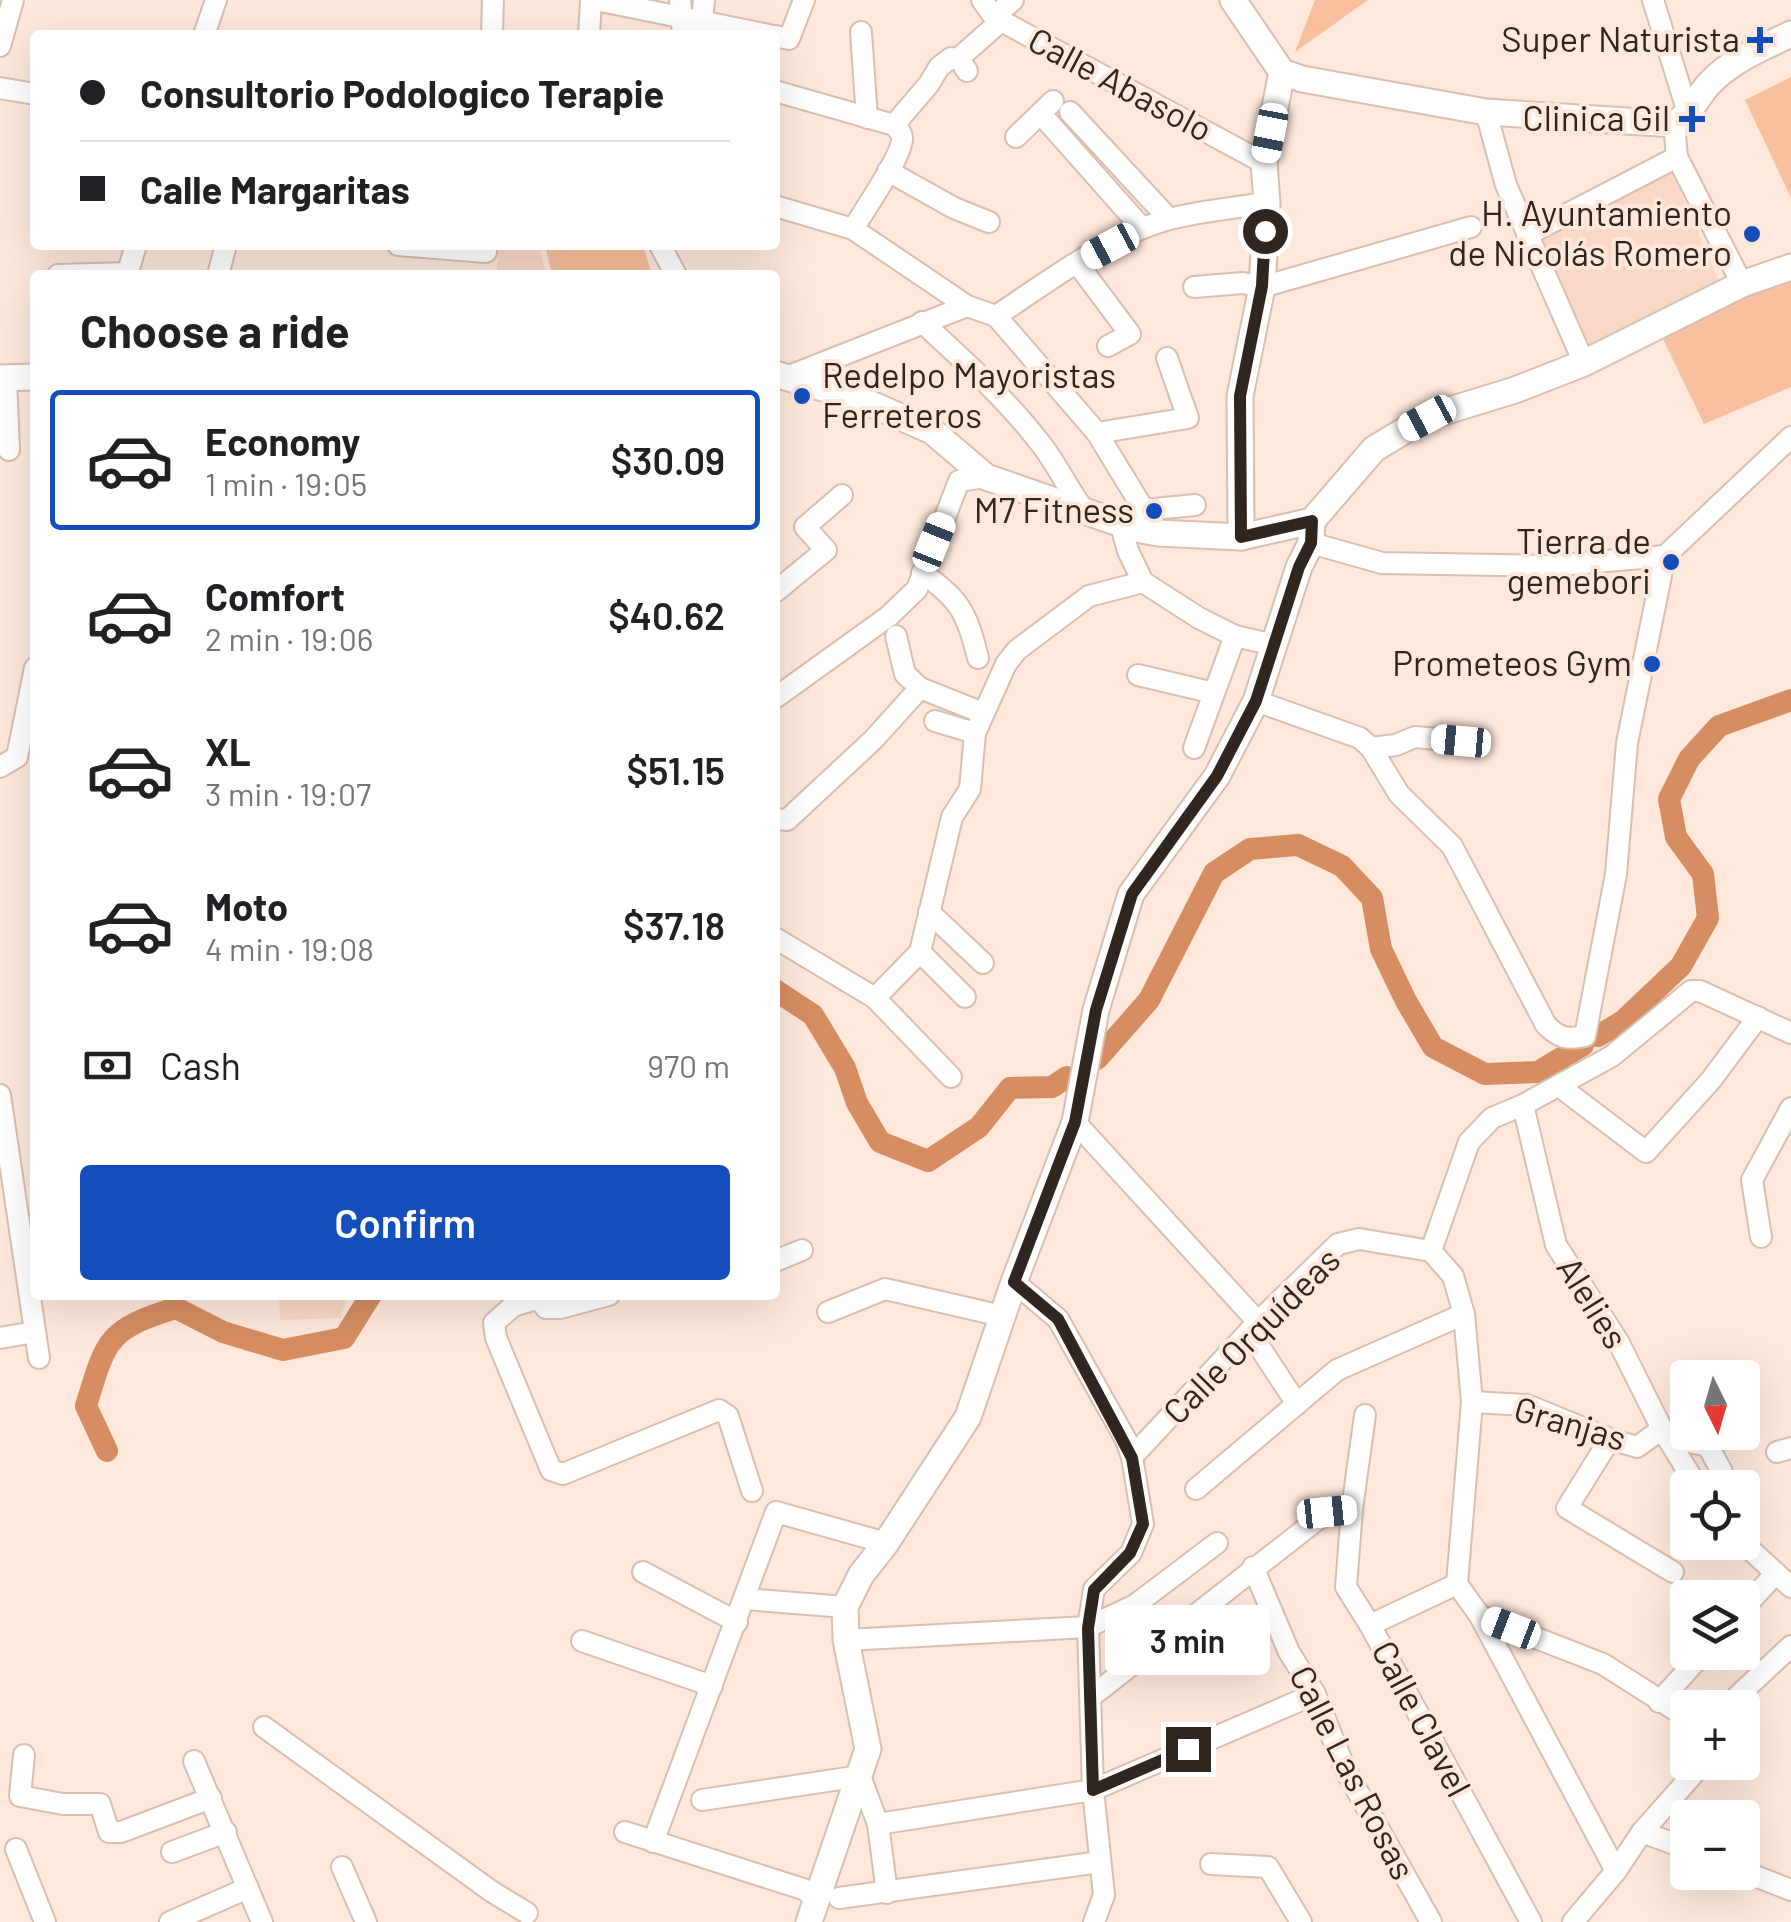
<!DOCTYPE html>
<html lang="en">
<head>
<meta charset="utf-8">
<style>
	:root { --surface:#fff; --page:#f2f2f2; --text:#202124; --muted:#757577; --line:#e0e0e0; --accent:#144eba }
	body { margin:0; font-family:Barlow,sans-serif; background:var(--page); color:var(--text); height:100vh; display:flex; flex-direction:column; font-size:38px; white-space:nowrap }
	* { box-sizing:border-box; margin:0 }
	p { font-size:32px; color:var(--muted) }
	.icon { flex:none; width:55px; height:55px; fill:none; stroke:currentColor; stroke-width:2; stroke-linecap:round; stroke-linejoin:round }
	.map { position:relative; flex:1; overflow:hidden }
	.details { position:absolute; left:30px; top:270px; width:750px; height:1030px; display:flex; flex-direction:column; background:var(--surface); border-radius:10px; box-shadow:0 10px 40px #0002 }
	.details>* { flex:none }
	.guide { position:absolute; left:30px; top:30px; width:750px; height:220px; border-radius:10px; box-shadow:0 10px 40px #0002; display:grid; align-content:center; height:220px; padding:0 50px; background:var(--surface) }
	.needle { width:65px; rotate:175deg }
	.buttons { position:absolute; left:1670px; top:1360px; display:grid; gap:20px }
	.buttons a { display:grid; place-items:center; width:90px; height:90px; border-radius:10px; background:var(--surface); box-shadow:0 10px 40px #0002; font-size:50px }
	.end { position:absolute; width:45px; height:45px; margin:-22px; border:12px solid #302620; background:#fff; box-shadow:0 0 0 5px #fff }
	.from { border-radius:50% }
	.bubble { position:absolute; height:70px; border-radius:10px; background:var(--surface); box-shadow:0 10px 40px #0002; font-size:32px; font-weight:600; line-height:70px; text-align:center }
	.car { position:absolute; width:30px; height:60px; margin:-30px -15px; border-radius:12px; box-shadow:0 0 8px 2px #0007; background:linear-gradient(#fff 24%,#345 0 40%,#fff 0 76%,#345 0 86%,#fff 0) }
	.guide b { display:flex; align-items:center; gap:35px; height:95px; font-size:38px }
	.guide b+b { border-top:2px solid var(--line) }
	.guide i { width:25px; height:25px; background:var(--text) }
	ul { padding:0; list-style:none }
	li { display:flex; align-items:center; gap:30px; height:140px; margin:0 20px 15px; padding:0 30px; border:5px solid transparent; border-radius:10px }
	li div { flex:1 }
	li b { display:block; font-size:38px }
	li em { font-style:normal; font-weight:600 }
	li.on { border-color:var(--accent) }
	li>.icon { width:90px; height:90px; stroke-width:1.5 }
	h2 { padding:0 50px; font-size:45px; line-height:120px }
	.pay { display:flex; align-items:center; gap:25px; height:110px; padding:0 50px; font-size:38px }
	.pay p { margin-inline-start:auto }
	.primary-button { display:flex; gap:20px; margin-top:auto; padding:20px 50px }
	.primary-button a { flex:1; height:115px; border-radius:10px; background:var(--accent); color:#fff; font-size:40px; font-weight:600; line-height:115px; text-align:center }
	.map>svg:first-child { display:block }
	.built { fill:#fbd8c5 }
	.green { fill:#f9c09f }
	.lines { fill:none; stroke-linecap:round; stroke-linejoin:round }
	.river { stroke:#d58d61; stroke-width:22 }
	.minor-casing { stroke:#d9bfb0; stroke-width:24 }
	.major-casing { stroke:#d9bfb0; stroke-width:29 }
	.minor { stroke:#fff; stroke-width:20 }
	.major { stroke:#fff; stroke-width:25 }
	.route { stroke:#302620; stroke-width:12 }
	.poi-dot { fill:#144eba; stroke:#fee8dc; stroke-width:4 }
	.labels { text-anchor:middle; stroke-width:8; stroke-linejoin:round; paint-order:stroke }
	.poi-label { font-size:35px; fill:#302620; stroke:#fee8dc; text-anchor:end }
	.street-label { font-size:35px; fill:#302620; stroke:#fee8dc }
</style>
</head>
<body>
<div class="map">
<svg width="1791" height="1922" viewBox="0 0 1791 1922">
	<rect width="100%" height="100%" fill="#fee8dc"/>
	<g class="built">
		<polygon points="1669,165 1720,283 1584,354 1531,236"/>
		<polygon points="498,245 539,245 546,275 497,275"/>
		<polygon points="279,1295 347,1295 341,1318 280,1320"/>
	</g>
	<g class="green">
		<polygon points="1315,0 1368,0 1295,52"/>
		<polygon points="1791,77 1791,198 1745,100"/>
		<polygon points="545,245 643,245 652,275 552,275"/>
		<polygon points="1791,278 1791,387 1704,424 1662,337 1754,290"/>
	</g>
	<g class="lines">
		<g class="river">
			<polyline points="775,990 813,1015 845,1068 857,1103 880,1142 928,1161 979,1127 1010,1088 1052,1087 1067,1077"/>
			<polyline points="1598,1036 1623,1021 1681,966 1708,918 1703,874 1676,837 1669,799 1689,759 1719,726 1791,700"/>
			<polyline points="1088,1064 1098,1058 1149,1000 1214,873 1250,849 1298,845 1342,866 1372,898 1381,949 1406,1001 1433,1047 1485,1074 1538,1072 1583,1045"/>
			<path d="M107,1451L86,1406C106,1340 107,1329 176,1308L223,1332L283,1350L344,1338L371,1295"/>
		</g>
		<g class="minor-casing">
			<g id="minor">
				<polyline points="596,0 769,35"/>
				<polyline points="680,0 683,35"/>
				<polyline points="982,0 994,17 1264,163"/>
				<polyline points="1653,0 1688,113"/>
				<polyline points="994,17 1013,0"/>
				<polyline points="702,21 704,0"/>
				<polyline points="861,32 867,118"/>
				<polyline points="204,35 216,0"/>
				<polyline points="492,35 493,0"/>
				<polyline points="589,35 591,0"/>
				<polyline points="775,36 789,39 804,0"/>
				<polyline points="0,46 13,0"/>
				<polyline points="967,71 959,58 1001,21"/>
				<polyline points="0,88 35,94"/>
				<path d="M775,91L894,125C898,130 902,132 902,138C903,155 863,212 853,229"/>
				<polyline points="1070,112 1169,219"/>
				<polyline points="1486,112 1506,185 1584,363"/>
				<polyline points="1041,114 1142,228"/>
				<polyline points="1674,124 1677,157 1742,284"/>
				<polyline points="894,125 929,84 939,67 951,58"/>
				<polyline points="1016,137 1053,101"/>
				<polyline points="888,171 954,208 989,222"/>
				<polyline points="775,206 853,229 967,306 996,316 1097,433 1158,533"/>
				<polyline points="1527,235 1677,157"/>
				<polyline points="398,245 486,252"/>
				<polyline points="660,245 676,275"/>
				<polyline points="1077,263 1130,334 1108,346"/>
				<polyline points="58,275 128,273"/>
				<polyline points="127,275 136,245"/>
				<polyline points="218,275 226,245"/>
				<polyline points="1194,287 1243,283 1262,287 1471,227"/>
				<path d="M996,316C1049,281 1105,238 1166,220C1198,211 1234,208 1267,203"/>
				<path d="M922,322C962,359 1003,396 1037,439C1055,460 1067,488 1084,510"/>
				<polyline points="789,376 967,306"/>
				<polyline points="6,378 9,450"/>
				<polyline points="1097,433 1188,418 1167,358"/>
				<polyline points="1143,510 1195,505"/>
				<polyline points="1120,522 1128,551 1143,582 1199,618 1235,636 1274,645"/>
				<polyline points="1311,543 1382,563 1549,566 1665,556"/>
				<path d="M922,573C960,599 967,613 978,658"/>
				<polyline points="775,592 826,550 805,527 842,495"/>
				<polyline points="896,636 905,674 920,688 983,713"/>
				<polyline points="1138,675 1214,693"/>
				<polyline points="775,698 889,616 917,589 959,481 986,477"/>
				<path d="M1256,701L1360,738L1371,748L1399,794L1452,846L1546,1025C1559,1038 1567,1040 1585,1036L1616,874L1627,743L1665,556L1791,437"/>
				<polyline points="935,721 975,733"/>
				<polyline points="1194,748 1235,636"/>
				<polyline points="1371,748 1396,745 1415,737 1461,741"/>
				<polyline points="0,767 17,757 35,668"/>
				<polyline points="775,819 787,820 873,740 920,688"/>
				<polyline points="929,912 983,963"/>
				<polyline points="775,938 875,998 951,1077"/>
				<polyline points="920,952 965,997"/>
				<polyline points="875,998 920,952 952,817 970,789 975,733 1006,664 1017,650 1089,596 1143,582"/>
				<polyline points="1559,1086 1646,1152 1711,1080 1758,1017"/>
				<polyline points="0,1095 39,1358"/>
				<polyline points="1523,1105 1556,1245 1619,1343 1662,1429 1698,1488"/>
				<polyline points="1075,1122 1258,1322"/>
				<polyline points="1761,1237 1752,1180 1791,1108"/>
				<polyline points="1431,1251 1469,1142 1492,1118 1523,1105 1612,1056 1691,991 1700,991 1791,1033"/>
				<polyline points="775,1261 802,1250"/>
				<polyline points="1014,1282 1058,1319 1126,1440 1132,1457 1143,1524 1131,1553 1094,1589 1088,1627 1093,1790 1104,1895 1094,1922"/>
				<polyline points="550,1295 513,1306 494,1323 496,1338 551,1470 563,1474 719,1410 728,1416 752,1491"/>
				<polyline points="540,1300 546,1308 560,1308 609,1295"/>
				<polyline points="828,1312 885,1289 1002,1316"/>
				<polyline points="1249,1331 1297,1404"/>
				<polyline points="0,1338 35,1332"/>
				<polyline points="1472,1402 1527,1405 1610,1439 1637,1447 1662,1429"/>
				<polyline points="1365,1415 1352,1509 1346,1587 1370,1625 1531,1922"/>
				<polyline points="1667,1437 1708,1446 1722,1472"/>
				<polyline points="1610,1439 1567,1508 1673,1572"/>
				<polyline points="1777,1452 1791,1448"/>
				<polyline points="1132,1457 1258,1322 1338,1244 1359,1239 1431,1251 1453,1276 1464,1314 1472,1402 1457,1584 1480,1616 1616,1871"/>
				<polyline points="1196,1489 1337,1370 1464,1314"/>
				<polyline points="1742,1542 1791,1587"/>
				<polyline points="1253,1567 1289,1652 1315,1694 1345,1769 1431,1922"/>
				<polyline points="643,1572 737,1622"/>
				<polyline points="745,1599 845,1607"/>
				<polyline points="1742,1610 1776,1573"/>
				<polyline points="1480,1616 1603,1664 1688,1718"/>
				<polyline points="1370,1625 1457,1584"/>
				<polyline points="846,1640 1088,1627 1135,1605 1217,1543"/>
				<polyline points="582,1641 712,1686"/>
				<polyline points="1092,1696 1327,1512 1352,1509"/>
				<polyline points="1659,1702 1704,1652"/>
				<polyline points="1725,1708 1791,1646"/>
				<polyline points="264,1727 491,1891 527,1913"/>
				<polyline points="24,1755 20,1796 63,1804 100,1804 109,1832 121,1832 211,1798"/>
				<polyline points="194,1761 262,1922"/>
				<polyline points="702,1800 860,1776 878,1824 887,1893"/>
				<polyline points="878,1824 1093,1790 1315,1694"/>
				<polyline points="625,1832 806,1890 817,1903"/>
				<polyline points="1642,1832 1688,1849"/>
				<polyline points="653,1842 776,1512 886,1543"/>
				<polyline points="16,1849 45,1922"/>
				<polyline points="172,1852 226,1832"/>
				<polyline points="1211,1864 1268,1867 1301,1922"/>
				<polyline points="342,1867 366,1922"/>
				<polyline points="1742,1871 1791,1890"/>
				<polyline points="839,1898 1100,1862"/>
				<polyline points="170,1922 248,1888"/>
				<polyline points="1573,1922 1616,1871 1642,1832 1704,1762"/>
			</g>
		</g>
		<g class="major-casing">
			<g id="major">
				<path d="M1233,0L1282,72L1302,79L1486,112L1674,124C1691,114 1697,96 1710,83C1731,60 1764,47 1791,34"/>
				<polyline points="775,374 860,399 932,431 986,477 1136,529 1158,533 1241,537 1312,521 1374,449 1427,417 1515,390 1584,363 1742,284 1791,267"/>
				<polyline points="0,378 35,377"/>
				<polyline points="1241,537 1240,396 1262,287 1267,203 1264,163 1282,72"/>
				<polyline points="809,1922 868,1749 846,1640 845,1607 861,1575 886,1543 968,1417 1014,1282 1075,1122 1096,1010 1131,894 1217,776 1256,701 1299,567 1311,543 1312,521"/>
			</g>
		</g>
		<use href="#minor" class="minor"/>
		<use href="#major" class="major"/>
	</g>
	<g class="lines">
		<polyline class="route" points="1188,1749 1093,1790 1088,1628 1094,1590 1130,1553 1143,1524 1132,1458 1058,1319 1014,1282 1075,1122 1096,1010 1132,894 1217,776 1256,701 1299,567 1311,543 1312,521 1241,537 1240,396 1262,286 1265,231"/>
	</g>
	<g class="poi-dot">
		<path d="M1755 25h10v10h10v10h-10v10h-10v-10h-10v-10h10z"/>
		<path d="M1687 104h10v10h10v10h-10v10h-10v-10h-10v-10h10z"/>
		<circle cx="1752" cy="234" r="10"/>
		<circle cx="802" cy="396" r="10"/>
		<circle cx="1154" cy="511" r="10"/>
		<circle cx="1671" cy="562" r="10"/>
		<circle cx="1652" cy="664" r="10"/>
	</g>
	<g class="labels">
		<g class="poi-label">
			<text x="1740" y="52">Super Naturista</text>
			<text x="1670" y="131">Clinica Gil</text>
			<text x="1732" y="226">H. Ayuntamiento<tspan x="1732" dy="40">de Nicolás Romero</tspan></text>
			<text x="822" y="388" text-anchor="start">Redelpo Mayoristas<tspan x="822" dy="40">Ferreteros</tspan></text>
			<text x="1134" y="523">M7 Fitness</text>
			<text x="1651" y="554">Tierra de<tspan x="1651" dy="40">gemebori</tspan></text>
			<text x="1632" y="676">Prometeos Gym</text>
		</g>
		<g class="street-label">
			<text transform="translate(1120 85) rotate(28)" y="12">Calle Abasolo</text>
			<text transform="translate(1592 1303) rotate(58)" y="12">Alelies</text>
			<text transform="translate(1252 1336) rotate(-45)" y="12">Calle Orquídeas</text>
			<text transform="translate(1570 1424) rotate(16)" y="12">Granjas</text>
			<text transform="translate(1421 1719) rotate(62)" y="12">Calle Clavel</text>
			<text transform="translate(1352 1773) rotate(63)" y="12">Calle Las Rosas</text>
		</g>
	</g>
</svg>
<div class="buttons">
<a><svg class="needle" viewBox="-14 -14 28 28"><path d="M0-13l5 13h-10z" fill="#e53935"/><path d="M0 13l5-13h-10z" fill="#757577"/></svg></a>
<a><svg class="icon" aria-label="locate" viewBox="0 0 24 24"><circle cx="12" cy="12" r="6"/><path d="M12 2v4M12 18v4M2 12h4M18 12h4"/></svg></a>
<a><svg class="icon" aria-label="layers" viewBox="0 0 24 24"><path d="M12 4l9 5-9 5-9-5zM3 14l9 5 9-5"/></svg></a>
<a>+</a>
<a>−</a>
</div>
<i class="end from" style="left:1265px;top:231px"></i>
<i class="end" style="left:1188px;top:1749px"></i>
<div class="bubble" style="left:1105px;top:1605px;width:165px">3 min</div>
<i class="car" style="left:1270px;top:133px;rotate:191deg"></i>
<i class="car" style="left:1110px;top:246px;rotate:242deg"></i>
<i class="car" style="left:1427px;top:418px;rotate:242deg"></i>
<i class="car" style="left:934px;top:542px;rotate:22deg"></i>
<i class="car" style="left:1461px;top:741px;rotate:275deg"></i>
<i class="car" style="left:1327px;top:1512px;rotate:84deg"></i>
<i class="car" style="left:1511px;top:1628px;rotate:291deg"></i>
<div class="guide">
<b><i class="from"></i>Consultorio Podologico Terapie</b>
<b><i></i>Calle Margaritas</b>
</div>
<section class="details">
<h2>Choose a ride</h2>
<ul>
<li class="on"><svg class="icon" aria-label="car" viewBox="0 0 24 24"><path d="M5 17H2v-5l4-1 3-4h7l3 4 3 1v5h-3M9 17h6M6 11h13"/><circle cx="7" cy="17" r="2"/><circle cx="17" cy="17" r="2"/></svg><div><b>Economy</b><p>1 min · 19:05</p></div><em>$30.09</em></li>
<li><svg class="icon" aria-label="car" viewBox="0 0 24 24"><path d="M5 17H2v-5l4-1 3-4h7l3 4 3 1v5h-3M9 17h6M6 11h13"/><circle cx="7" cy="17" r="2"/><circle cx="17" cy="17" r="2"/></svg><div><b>Comfort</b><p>2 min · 19:06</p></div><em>$40.62</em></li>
<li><svg class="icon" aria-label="car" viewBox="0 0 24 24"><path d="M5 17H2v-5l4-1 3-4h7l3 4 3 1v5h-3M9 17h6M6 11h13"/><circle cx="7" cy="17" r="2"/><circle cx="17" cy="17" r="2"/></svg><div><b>XL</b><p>3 min · 19:07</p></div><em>$51.15</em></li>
<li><svg class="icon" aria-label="car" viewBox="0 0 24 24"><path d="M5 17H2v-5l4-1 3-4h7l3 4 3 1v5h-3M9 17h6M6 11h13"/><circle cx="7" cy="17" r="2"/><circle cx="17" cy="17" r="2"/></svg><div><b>Moto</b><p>4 min · 19:08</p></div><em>$37.18</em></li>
</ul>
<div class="pay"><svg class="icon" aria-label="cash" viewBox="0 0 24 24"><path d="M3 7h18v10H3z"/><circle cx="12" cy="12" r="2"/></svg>Cash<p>970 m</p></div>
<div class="primary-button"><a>Confirm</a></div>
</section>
</div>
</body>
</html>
